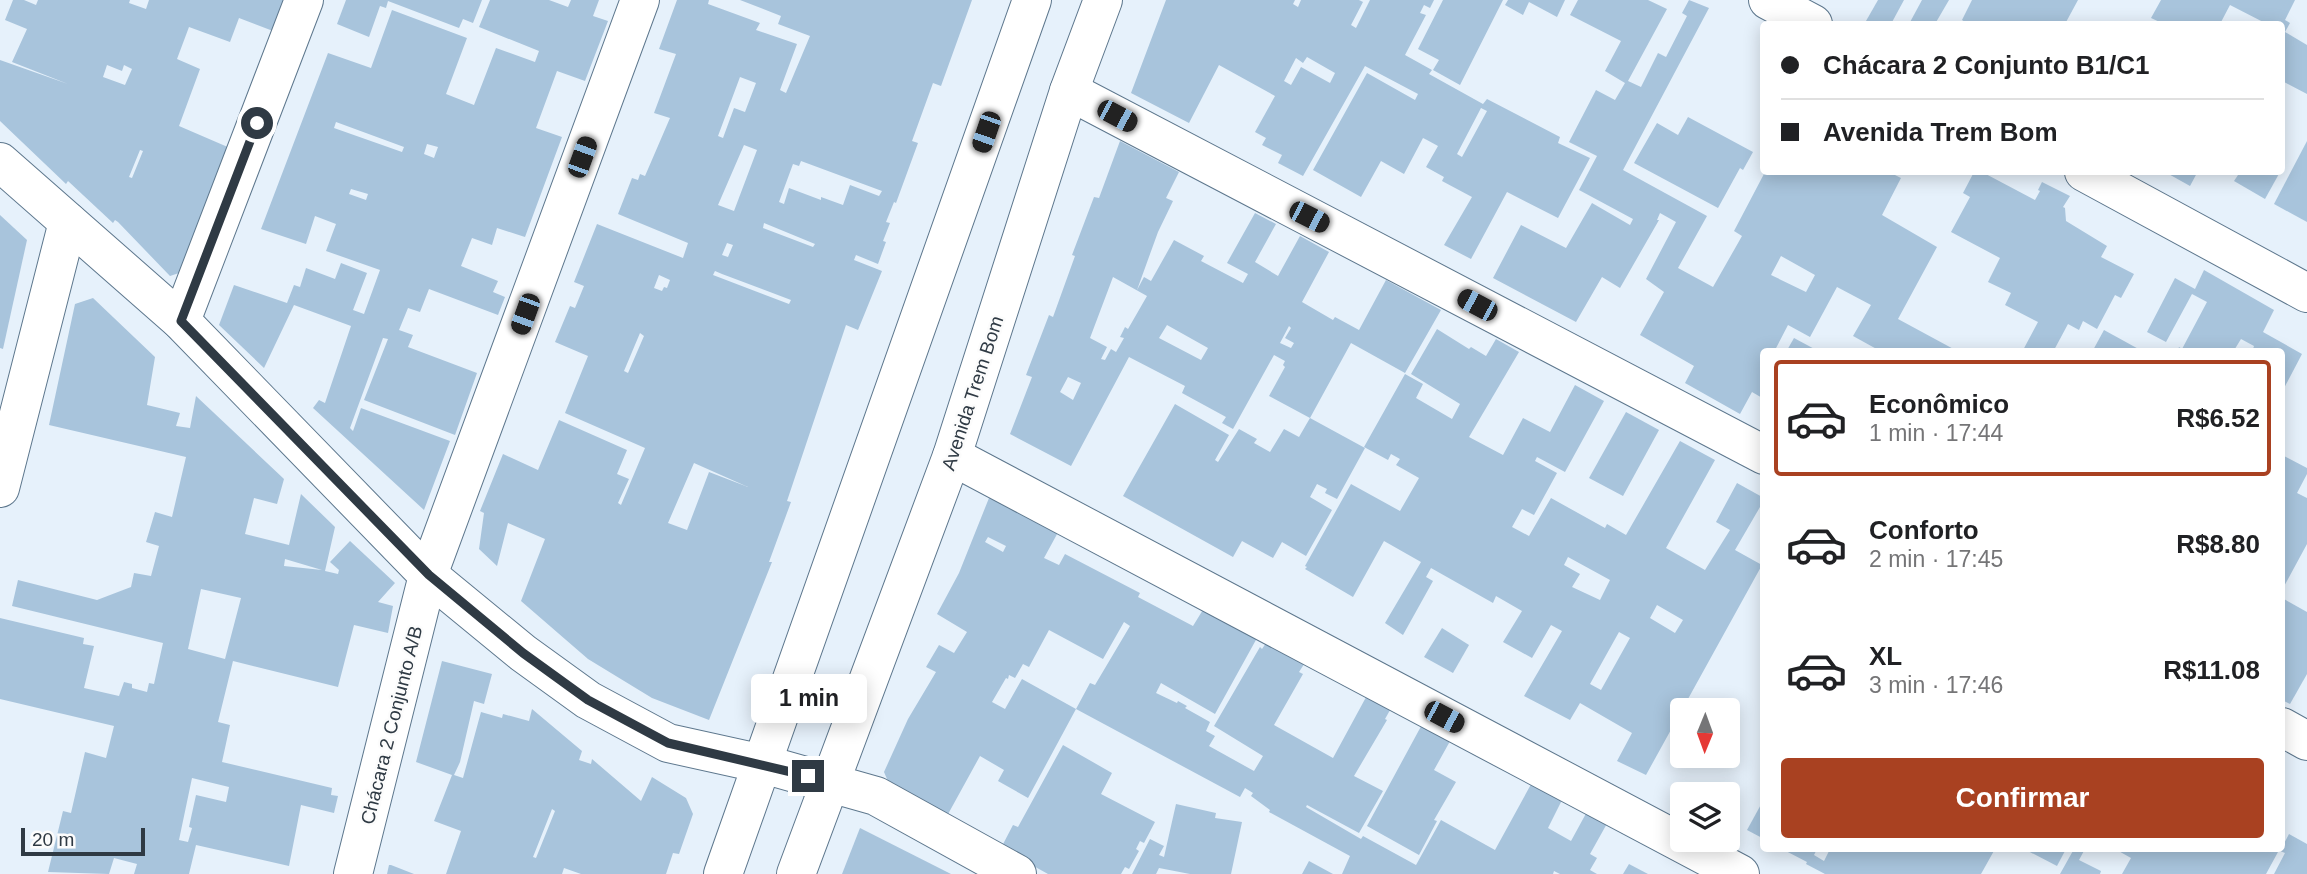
<!DOCTYPE html>
<html lang="pt">
<head>
<meta charset="utf-8">
<style>
	:root { --surface:#fff; --page:#f2f2f2; --text:#202124; --muted:#757577; --line:#e0e0e0; --accent:#a94121 }
	body { margin:0; font-family:Helvetica,sans-serif; background:var(--page); color:var(--text); height:100vh; display:flex; flex-direction:column; font-size:26px; white-space:nowrap }
	* { box-sizing:border-box; margin:0 }
	p { font-size:23px; color:var(--muted) }
	.icon { flex:none; width:38px; height:38px; fill:none; stroke:currentColor; stroke-width:2; stroke-linecap:round; stroke-linejoin:round }
	.map { position:relative; flex:1; overflow:hidden }
	.drawer { position:absolute; left:1760px; top:348px; width:525px; height:504px; display:flex; flex-direction:column; background:var(--surface); border-radius:7px; box-shadow:0 4px 18px #0003 }
	.drawer>* { flex:none }
	.hud { position:absolute; left:1760px; top:21px; width:525px; height:154px; border-radius:7px; box-shadow:0 4px 18px #0003; display:grid; align-content:center; height:154px; padding:0 21px; background:var(--surface) }
	.needle { width:46px; rotate:181deg }
	.controls { position:absolute; left:1670px; top:698px; display:grid; gap:14px }
	.controls a { display:grid; place-items:center; width:70px; height:70px; border-radius:7px; background:var(--surface); box-shadow:0 4px 18px #0003; font-size:35px }
	.scale { position:absolute; left:21px; bottom:18px; width:124px; box-sizing:border-box; padding-left:7px; border:4px solid #2f3a44; border-top:0; font-size:19px; line-height:24px; white-space:nowrap; color:#2f3a44; -webkit-text-stroke:5px #fcfcfc; paint-order:stroke }
	.end { position:absolute; width:32px; height:32px; margin:-16px; border:9px solid #2f3a44; background:#fff; box-shadow:0 0 0 4px #fff }
	.from { border-radius:50% }
	.bubble { position:absolute; height:49px; border-radius:7px; background:var(--surface); box-shadow:0 4px 18px #0003; font-size:23px; font-weight:700; line-height:49px; text-align:center }
	.car { position:absolute; width:21px; height:42px; margin:-21px -10px; border-radius:9px; box-shadow:0 0 5px 2px #0007; background:linear-gradient(#222 24%,#8ab4d8 0 40%,#222 0 76%,#8ab4d8 0 86%,#222 0) }
	.hud b { display:flex; align-items:center; gap:24px; height:66px; font-size:26px }
	.hud b+b { border-top:2px solid var(--line) }
	.hud i { width:18px; height:18px; background:var(--text) }
	ul { padding:12px 0 0; list-style:none }
	li { display:flex; align-items:center; gap:21px; height:116px; margin:0 14px 10px; padding:0 7px; border:4px solid transparent; border-radius:7px }
	li div { flex:1 }
	li b { display:block; font-size:26px }
	li em { font-style:normal; font-weight:700 }
	li.on { border-color:var(--accent) }
	li>.icon { width:63px; height:63px; stroke-width:1.5 }
	.cta { display:flex; gap:14px; margin-top:auto; padding:14px 21px }
	.cta a { flex:1; height:80px; border-radius:7px; background:var(--accent); color:#fff; font-size:28px; font-weight:700; line-height:80px; text-align:center }
	.map>svg:first-child { display:block }
	.building { fill:#a8c4dc; fill-rule:evenodd }
	.lines { fill:none; stroke-linecap:round; stroke-linejoin:round }
	.minor-casing { stroke:#5d778d; stroke-width:40 }
	.minor { stroke:#fff; stroke-width:38 }
	.route { stroke:#2f3a44; stroke-width:9 }
	.labels { text-anchor:middle; stroke-width:5; stroke-linejoin:round; paint-order:stroke }
	.street-label { font-size:19px; fill:#2f3a44; stroke:#fcfcfc }
</style>
</head>
<body>
<div class="map">
<svg width="2307" height="874" viewBox="0 0 2307 874">
	<rect width="100%" height="100%" fill="#e6f1fb"/>
	<g class="building">
		<path d="M13,0H24L36,5L38,0H130L129,3L146,9L149,0H285L273,31L239,18L230,42L189,27L177,59L200,69L179,126L230,148L179,273L170,276L118,222L115,220L113,223L68,181L66,184L0,121V60L68,84L12,62L27,29L5,20ZM107,65L122,71L124,65L132,69L125,85L103,77ZM140,150L143,151L132,178L129,177Z"/>
		<polygon points="346,0 482,0 473,23 463,19 459,28 388,1 386,8 380,6 369,37 337,24"/>
		<path d="M490,0H549L568,7L571,0H599L593,16L608,21L585,81L557,71L536,128L562,137L525,237L497,228L492,245L472,238L461,266L498,281L493,292L505,297L498,315L429,289L420,312L408,308L399,330L413,335L408,347L477,373L455,435L364,400L388,339L383,338L350,428L353,431L361,408L450,441L424,510L313,408L319,400L325,403L351,326L294,305L264,368L219,325L234,285L287,303L294,285L300,287L306,268L335,279L341,263L367,273L353,310L364,314L380,270L326,251L336,224L315,216L306,244L261,229L328,53L371,68L392,10L467,38L446,94L474,105L496,48L535,62L539,51L479,27ZM336,122L404,147L402,152L334,128ZM427,144L438,147L434,158L424,154ZM351,189L368,194L366,200L349,194Z"/>
		<path d="M677,0H709L708,4L760,23L756,30L797,44L780,90L786,93L810,36L778,24L781,16L740,0H972L941,86L933,83L912,141L918,143L896,203L894,202L886,222L890,223L883,241L886,242L878,264L856,255L854,260L882,271L858,330L846,325L787,501L791,502L769,562H772L709,720L652,698L588,659L521,601L545,539L508,523L497,566L479,549L484,513L480,511L503,454L538,470L559,420L627,450L617,474L629,479L618,503L621,505L645,448L565,413L588,356L555,342L570,306L575,308L584,286L574,282L597,224L683,258L688,243L618,214L632,178L638,180L640,174L645,176L670,118L654,113L676,54L659,49ZM740,77L756,83L745,112L734,108L723,138L718,136ZM744,145L757,150L734,211L718,205ZM801,161L882,191L879,196L850,185L843,205L821,197V200L789,188L784,204L779,202L793,164L799,166ZM764,223L815,244L813,247L763,228ZM727,243L733,245L728,257L722,255ZM715,271L722,274L791,300L789,304L713,275ZM659,275L670,280L667,288L664,287L662,291L654,288ZM640,333L644,336L628,373L624,371ZM694,463L748,487L709,472L687,530L668,523Z"/>
		<path d="M1166,0H1295L1293,4L1298,7L1301,0H1359L1363,2L1351,25L1356,28L1370,0H1434L1430,8L1424,5L1420,13L1426,15L1405,55L1432,70L1429,74L1483,104L1487,99L1560,137L1558,143L1590,158L1558,218L1507,192L1471,259L1444,245L1472,197L1442,181L1444,177L1426,167L1438,146L1427,140L1423,138L1404,174L1381,161L1361,197L1313,170L1367,73L1415,100L1418,94L1365,66L1303,176L1278,163L1282,155L1262,145L1266,138L1255,132L1275,96L1219,65L1189,123L1131,93ZM1307,57L1335,73L1330,83L1301,67L1291,85L1284,81L1296,58L1303,63ZM1481,108L1487,111L1462,157L1457,154Z"/>
		<polygon points="1443,0 1503,0 1460,85 1433,70 1439,60 1418,49"/>
		<polygon points="1508,0 1565,0 1557,17 1529,2 1523,15 1505,5"/>
		<path d="M1578,0H1648L1667,9L1628,81L1641,87L1658,53L1666,57L1687,16L1682,13L1689,0L1709,8L1623,170L1707,216L1678,268L1713,287L1742,236L1734,231L1765,172H1889L1901,178L1882,215L1937,247L1898,319L1959,352H1882L1853,336L1871,305L1837,287L1810,337L1788,325L1775,350L1778,352H1764V399L1752,392L1740,414L1685,383L1694,366L1640,335L1664,292L1646,279L1676,222L1660,213L1657,220H1659L1620,288L1602,277L1576,322L1493,278L1521,225L1566,248L1592,203L1630,225L1633,219L1579,190L1597,156L1569,142L1596,90L1615,100L1625,83L1605,71L1621,41L1570,15ZM1781,256L1815,275L1806,292L1771,275Z"/>
		<polygon points="1878,0 1904,0 1891,24 1872,24 1866,21"/>
		<polygon points="1922,0 1949,0 1935,24 1909,24"/>
		<polygon points="1972,0 2078,0 2065,24 1964,24 1965,22 1962,20"/>
		<polygon points="2161,0 2295,0 2285,20 2290,23 2285,32 2307,45 2307,94 2282,81 2282,24 2267,24 2230,5 2220,24 2164,24 2151,18"/>
		<polygon points="1688,117 1753,152 1743,170 1740,168 1718,208 1634,163 1657,123 1678,135"/>
		<path d="M1120,141L1179,172L1166,198L1173,201L1158,232L1137,290L1144,277L1151,281L1174,240L1204,256L1201,261L1243,283L1248,274L1227,263L1255,213L1276,224L1255,262L1278,276L1300,236L1329,252L1302,302L1333,320L1335,317L1359,330L1386,280L1441,310L1405,373L1351,343L1310,418L1269,396L1285,367L1283,365L1285,361L1274,355L1233,429L1222,423L1226,417L1182,393L1185,386L1129,357L1071,466L1010,434L1032,377L1026,375L1049,315L1053,317L1075,256L1072,255L1094,197L1099,198ZM1113,277L1147,296L1128,329L1125,327L1120,337L1124,338L1116,352L1111,349L1105,360L1101,359L1107,347L1090,338ZM1167,325L1208,348L1201,360L1159,338ZM1289,326L1291,328L1285,338L1294,343L1291,348L1280,343ZM1068,377L1081,383L1073,400L1060,392Z"/>
		<polygon points="2307,141 2307,222 2274,204"/>
		<polygon points="1974,172 1982,172 2035,200 2040,191 2038,190 2042,182 2070,196 2063,207 2065,208 2066,221 2107,246 2101,257 2134,274 2121,298 2115,295 2097,329 2083,321 2079,330 2068,324 2053,352 2022,352 2038,322 2005,305 2011,293 1988,282 2000,258 1951,232 1970,197 1963,193"/>
		<polygon points="2165,172 2201,172 2199,175 2197,173 2190,186"/>
		<polygon points="2240,172 2280,172 2265,199 2234,181"/>
		<polygon points="0,215 27,240 3,349 0,348"/>
		<polygon points="2204,270 2274,310 2263,332 2302,354 2282,392 2282,352 2252,352 2254,346 2241,339 2233,352 2177,352 2179,347 2182,349 2207,302 2192,294 2166,342 2147,332 2175,278 2195,289"/>
		<path d="M93,298L155,357L147,405L180,413L176,426L190,428L196,396L284,479L277,504L254,498L245,534L289,545L301,494L335,527L325,571L338,574L339,570L330,562L350,541L395,583L378,602L393,606L388,633L354,625L338,687L233,661L218,722L230,725L222,762L332,788L331,795L338,796L334,813L301,805L289,866L196,845L189,874H134L137,864L114,858L109,874L48,872L63,811L71,813L85,752L106,758L114,726L0,699V618L84,638L83,644L94,646L84,688L119,696L124,682L132,684V688L147,692L149,683L154,684L163,643L12,606L18,580L97,600L131,587L134,573L151,576L159,546L146,542L155,512L172,517L186,457L49,425L75,304ZM285,559L322,570L284,566ZM201,589L241,598L225,659L188,649ZM192,778L229,787L226,802L196,795L189,827L192,828L188,842L179,840Z"/>
		<path d="M1437,329L1469,349L1471,347L1486,356L1496,339L1519,352L1469,437L1503,455L1523,418L1550,432L1575,385L1604,401L1565,472L1537,457L1535,461L1557,473L1534,515L1522,509L1512,527L1529,536L1551,498L1605,528L1607,524L1626,535L1680,441L1715,460L1666,548L1705,570L1730,530L1716,522L1737,483L1764,498V509L1760,507L1735,550L1762,565L1646,775L1617,761L1632,733L1580,703L1570,720L1524,696L1562,631L1551,625L1532,658L1503,642L1522,611L1496,596L1493,603L1431,568L1426,577L1433,581L1403,635L1385,623L1421,562L1384,541L1353,597L1305,569L1307,567L1305,566L1351,484L1400,511L1419,478L1396,465L1400,459L1391,454L1388,460L1364,447L1405,374L1423,384L1416,398L1452,419L1460,404L1411,374ZM1568,557L1610,580L1600,600L1572,587L1580,574L1564,565ZM1657,605L1683,620L1675,633L1650,618ZM1619,632L1630,638L1601,690L1590,684Z"/>
		<polygon points="2104,330 2144,352 2092,352"/>
		<polygon points="1794,338 1820,352 1786,352"/>
		<polygon points="1175,404 1229,435 1215,460 1218,462 1239,429 1257,439 1254,443 1270,452 1284,429 1299,437 1310,418 1365,448 1337,499 1325,493 1327,489 1317,484 1310,497 1332,510 1306,556 1282,542 1273,558 1242,541 1233,557 1123,496"/>
		<polygon points="1626,412 1659,430 1623,496 1589,478"/>
		<polygon points="2282,455 2307,468 2307,474 2297,493 2307,498 2307,544 2282,590"/>
		<path d="M993,488L1062,525L1044,558L1059,565L1065,554L1140,593L1138,597L1193,626L1209,600L1262,629L1215,714L1161,683L1156,693L1177,703L1178,701L1187,706L1185,708L1210,722L1206,731L1215,736L1209,746L1254,771L1263,756L1214,726L1260,647L1262,649L1266,643L1310,655L1299,672L1303,674L1274,725L1333,758L1371,688L1394,703L1385,719L1387,720L1354,776L1383,791L1359,833L1307,805L1306,807L1361,839L1363,836L1416,865L1441,820L1495,850L1535,777L1565,794L1548,828L1571,841L1589,808L1609,820L1590,854L1597,858L1590,870L1597,874H1560L1554,871L1553,874H1342L1350,856L1269,812L1270,810L1251,796L1253,793L1245,788L1240,797L1076,709L1090,683L1095,685L1130,626L1124,622L1103,659L1049,630L1029,667L1023,664L1015,678L1009,675L1008,679L1006,678L992,702L1005,709L1022,679L1076,709L1028,798L998,781L1004,770L980,756L947,816L890,786L884,772L908,719L936,672L926,667L939,645L954,653L967,632L937,614L959,573ZM988,537L1006,546L1003,552L985,542Z"/>
		<polygon points="2282,598 2307,612 2307,674 2290,704 2282,700"/>
		<polygon points="1442,628 1469,645 1453,673 1424,657"/>
		<path d="M442,661L492,674L484,704L474,701L460,762L454,775L463,778L481,712L502,718L503,714L529,721L532,709L582,751L579,760L591,764L592,759L641,801L652,777L686,798L693,814L679,854L673,853L666,874H581L564,868L562,874H446L461,831L434,821L452,775L416,762ZM552,809L555,811L536,858L533,857Z"/>
		<polygon points="1425,719 1454,734 1434,770 1456,782 1434,820 1437,821 1419,855 1367,826"/>
		<polygon points="1063,745 1112,773 1101,794 1155,822 1144,843 1140,841 1136,849 1139,851 1129,869 1125,867 1121,874 1048,874 1001,848 1013,825 1018,827"/>
		<polygon points="1764,799 1764,839 1747,830"/>
		<polygon points="1176,804 1216,813 1215,818 1242,822 1231,874 1190,874 1159,868 1156,874 1132,874 1150,839 1164,846 1159,855 1164,857"/>
		<polygon points="860,828 951,874 842,874"/>
		<polygon points="2289,834 2307,844 2307,874 2274,874 2285,853 2280,851"/>
		<polygon points="1782,849 1817,849 1814,855 1824,861 1830,849 1995,849 1981,874 1825,874 1806,864 1807,862"/>
		<polygon points="2024,849 2066,849 2057,866"/>
		<polygon points="2074,849 2085,849 2079,860 2101,871 2100,874 2060,874"/>
		<polygon points="2115,849 2272,849 2278,852 2266,874 2122,874 2131,858"/>
		<polygon points="1309,861 1333,874 1302,874"/>
		<polygon points="1629,864 1648,874 1623,874"/>
		<polygon points="389,865 391,865 414,874 387,874"/>
	</g>
	<g class="lines">
		<g class="minor-casing">
			<g id="minor">
				<polyline points="1768,0 1813,24"/>
				<polyline points="1069,91 1764,455"/>
				<polyline points="0,162 181,321 428,575 523,653 588,700 668,743 763,764 876,796 1017,874"/>
				<polyline points="2084,172 2307,293"/>
				<polyline points="181,321 304,0"/>
				<polyline points="952,456 1740,874"/>
				<polyline points="0,488 68,222"/>
				<polyline points="2282,727 2307,741"/>
				<polyline points="353,874 428,575 640,0"/>
				<polyline points="723,874 1032,0"/>
				<polyline points="796,874 952,456 1069,91 1103,0"/>
			</g>
		</g>
		<use href="#minor" class="minor"/>
	</g>
	<g class="lines">
		<polyline class="route" points="257,123 181,321 429,575 523,653 588,700 668,743 808,776"/>
	</g>
	<g class="labels">
		<g class="street-label">
			<text transform="translate(972 393) rotate(-72)" y="7">Avenida Trem Bom</text>
			<text transform="translate(391 725) rotate(-76)" y="7">Chácara 2 Conjunto A/B</text>
		</g>
	</g>
</svg>
<div class="controls">
<a><svg class="needle" viewBox="-14 -14 28 28"><path d="M0-13l5 13h-10z" fill="#e53935"/><path d="M0 13l5-13h-10z" fill="#757577"/></svg></a>
<a><svg class="icon" aria-label="layers" viewBox="0 0 24 24"><path d="M12 4l9 5-9 5-9-5zM3 14l9 5 9-5"/></svg></a>
</div>
<div class="scale">20 m</div>
<i class="end from" style="left:257px;top:123px"></i>
<i class="end" style="left:808px;top:776px"></i>
<div class="bubble" style="left:751px;top:674px;width:116px">1 min</div>
<i class="car" style="left:1117px;top:116px;rotate:118deg"></i>
<i class="car" style="left:986px;top:132px;rotate:199deg"></i>
<i class="car" style="left:582px;top:157px;rotate:20deg"></i>
<i class="car" style="left:1309px;top:217px;rotate:117deg"></i>
<i class="car" style="left:1477px;top:305px;rotate:298deg"></i>
<i class="car" style="left:525px;top:314px;rotate:200deg"></i>
<i class="car" style="left:1444px;top:717px;rotate:118deg"></i>
<div class="hud">
<b><i class="from"></i>Chácara 2 Conjunto B1/C1</b>
<b><i></i>Avenida Trem Bom</b>
</div>
<section class="drawer">
<ul>
<li class="on"><svg class="icon" aria-label="car" viewBox="0 0 24 24"><path d="M5 17H2v-5l4-1 3-4h7l3 4 3 1v5h-3M9 17h6M6 11h13"/><circle cx="7" cy="17" r="2"/><circle cx="17" cy="17" r="2"/></svg><div><b>Econômico</b><p>1 min · 17:44</p></div><em>R$6.52</em></li>
<li><svg class="icon" aria-label="car" viewBox="0 0 24 24"><path d="M5 17H2v-5l4-1 3-4h7l3 4 3 1v5h-3M9 17h6M6 11h13"/><circle cx="7" cy="17" r="2"/><circle cx="17" cy="17" r="2"/></svg><div><b>Conforto</b><p>2 min · 17:45</p></div><em>R$8.80</em></li>
<li><svg class="icon" aria-label="car" viewBox="0 0 24 24"><path d="M5 17H2v-5l4-1 3-4h7l3 4 3 1v5h-3M9 17h6M6 11h13"/><circle cx="7" cy="17" r="2"/><circle cx="17" cy="17" r="2"/></svg><div><b>XL</b><p>3 min · 17:46</p></div><em>R$11.08</em></li>
</ul>
<div class="cta"><a>Confirmar</a></div>
</section>
</div>
</body>
</html>
